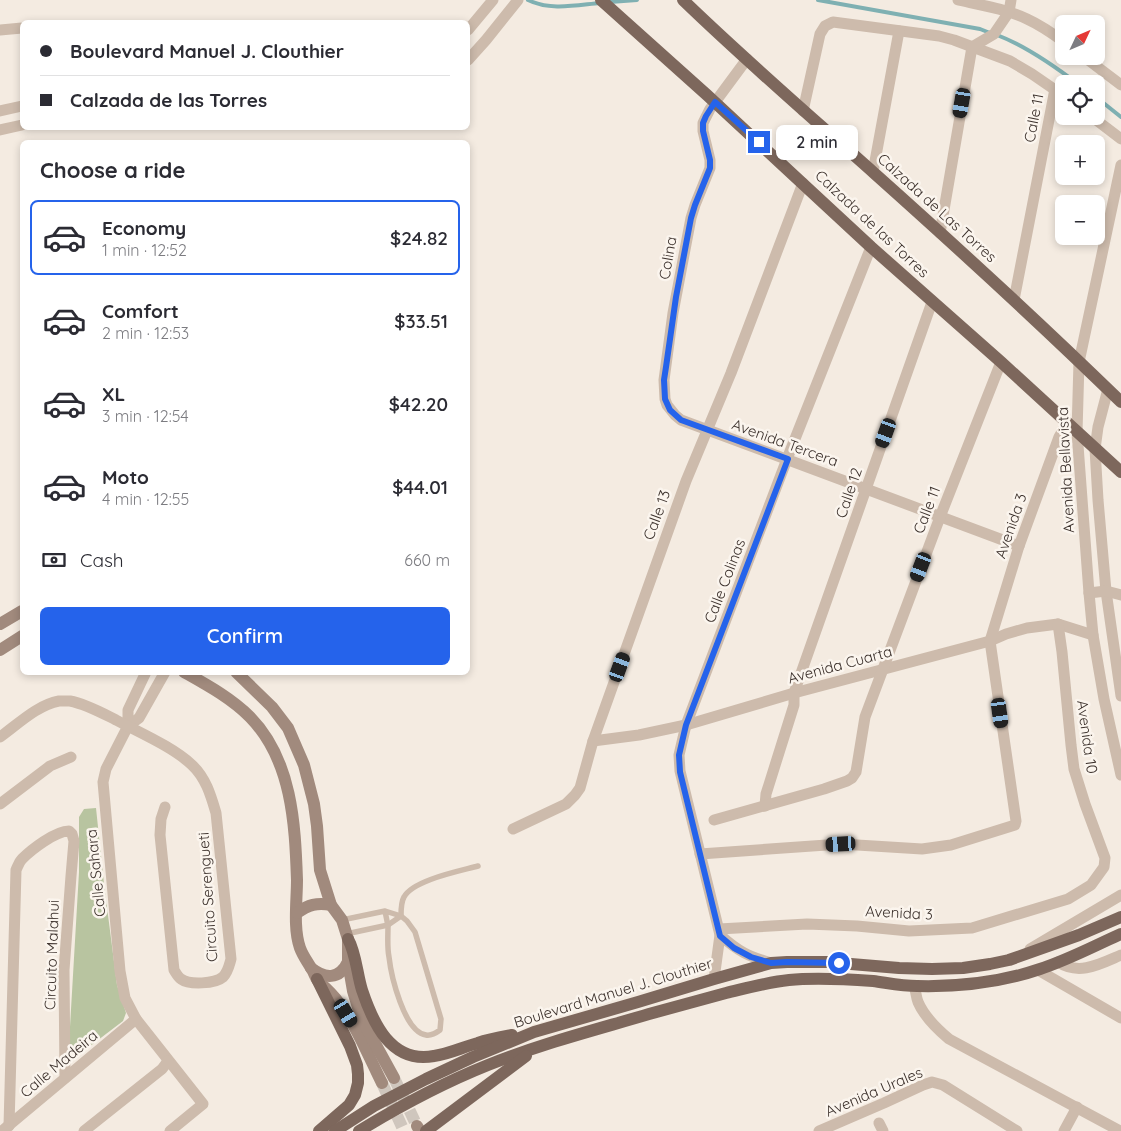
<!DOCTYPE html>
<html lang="en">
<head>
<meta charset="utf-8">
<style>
	:root { --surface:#fff; --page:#f7f7f7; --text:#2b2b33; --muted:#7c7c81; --line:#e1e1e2; --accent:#2563eb }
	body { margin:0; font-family:Quicksand,sans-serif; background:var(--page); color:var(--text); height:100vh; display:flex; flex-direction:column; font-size:19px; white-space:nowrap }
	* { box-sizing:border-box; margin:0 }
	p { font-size:16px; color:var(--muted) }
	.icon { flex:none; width:28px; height:28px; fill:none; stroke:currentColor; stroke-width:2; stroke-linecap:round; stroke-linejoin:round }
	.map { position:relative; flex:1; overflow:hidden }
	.details { position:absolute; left:20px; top:140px; width:450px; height:535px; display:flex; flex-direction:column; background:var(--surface); border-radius:8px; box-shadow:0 2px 8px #0003 }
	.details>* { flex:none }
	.banner { position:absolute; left:20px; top:20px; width:450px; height:110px; border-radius:8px; box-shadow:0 2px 8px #0003; display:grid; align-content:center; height:110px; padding:0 20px; background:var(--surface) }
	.needle { width:32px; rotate:46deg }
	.tools { position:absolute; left:1055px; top:15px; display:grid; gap:10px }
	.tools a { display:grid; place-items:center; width:50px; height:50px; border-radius:8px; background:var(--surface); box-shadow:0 2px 8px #0003; font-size:25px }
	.end { position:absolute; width:22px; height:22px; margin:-11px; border:6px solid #2563eb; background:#fff; box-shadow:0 0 0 2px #fff }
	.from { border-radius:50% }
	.bubble { position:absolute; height:35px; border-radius:8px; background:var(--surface); box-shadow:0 2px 8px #0003; font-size:16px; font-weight:600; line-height:35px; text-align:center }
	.car { position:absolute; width:15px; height:30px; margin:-15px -8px; border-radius:6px; box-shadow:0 0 4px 1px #0007; background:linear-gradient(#222 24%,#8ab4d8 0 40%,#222 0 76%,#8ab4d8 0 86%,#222 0) }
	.banner b { display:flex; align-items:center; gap:18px; height:48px; font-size:19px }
	.banner b+b { border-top:1px solid var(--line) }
	.banner i { width:12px; height:12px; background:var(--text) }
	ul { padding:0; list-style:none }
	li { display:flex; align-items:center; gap:15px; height:75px; margin:0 10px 8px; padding:0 10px; border:2px solid transparent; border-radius:8px }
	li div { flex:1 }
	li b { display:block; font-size:19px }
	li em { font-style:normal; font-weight:600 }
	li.active { border-color:var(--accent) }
	li>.icon { width:45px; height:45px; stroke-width:1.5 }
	h2 { padding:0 20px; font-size:22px; line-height:60px }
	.pay { display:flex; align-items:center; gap:12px; height:55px; padding:0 20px; font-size:19px }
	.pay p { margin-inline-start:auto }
	.action { display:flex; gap:10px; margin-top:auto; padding:10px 20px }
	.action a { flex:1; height:58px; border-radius:8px; background:var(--accent); color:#fff; font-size:20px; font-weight:600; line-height:58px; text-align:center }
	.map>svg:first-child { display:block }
	.green { fill:#b8c4a0 }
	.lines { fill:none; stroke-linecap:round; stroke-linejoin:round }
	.stream { stroke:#7fb0b2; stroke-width:4 }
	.secondary-tunnel { stroke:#cfc6bd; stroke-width:12; stroke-dasharray:12 6; stroke-linecap:butt }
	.lane { stroke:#cdbbac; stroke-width:5.5 }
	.street { stroke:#cdbbac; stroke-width:11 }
	.secondary { stroke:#a18a7d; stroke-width:12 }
	.primary { stroke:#7d675c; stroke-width:12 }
	.route { stroke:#2563eb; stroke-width:6 }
	.labels { text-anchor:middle; stroke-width:5; stroke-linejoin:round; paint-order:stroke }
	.street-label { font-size:15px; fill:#3b302b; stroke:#fbf5ee }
</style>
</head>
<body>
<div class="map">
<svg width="1121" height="1131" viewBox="0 0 1121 1131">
	<rect width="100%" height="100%" fill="#f4ebe1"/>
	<polygon class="green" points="96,808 104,884 117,985 126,1013 123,1021 85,1050 75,1052 69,1044 79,872 79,817 84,809"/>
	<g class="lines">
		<g class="stream">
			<path d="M528,0C550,11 577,5 600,3"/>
			<polyline points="818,0 980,29 990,33"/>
			<polyline points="610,2 637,0"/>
			<path d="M997,35C1026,46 1053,65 1078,84"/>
			<polyline points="1096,97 1121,117"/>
		</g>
		<g class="secondary-tunnel">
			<polyline points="394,1078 417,1126"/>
			<polyline points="382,1083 404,1131"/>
		</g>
		<g class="lane">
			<path d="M342,920L385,911L401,916L407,921L415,932L441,1019L440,1030C436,1033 431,1036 426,1035C404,1032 391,975 389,957C387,947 388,937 388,926C387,921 386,916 385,911"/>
			<path d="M346,934L388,925L401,916C401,910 401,902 404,897C413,880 460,871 478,866"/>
		</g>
		<g class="street">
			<path d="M958,0C981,5 1006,9 1027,19C1040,25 1052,33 1064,42"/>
			<polyline points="0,30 22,28"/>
			<polyline points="468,30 493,0"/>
			<polyline points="1083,56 1121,85"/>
			<polyline points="747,59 710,109 703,123 703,131 710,160 710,168 695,205 691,218 673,313 664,380 665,399 667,405 675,415 681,420 1019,546"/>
			<polyline points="468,60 486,40 518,0"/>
			<polyline points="0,111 22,106"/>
			<polyline points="803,111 820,34 825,26 833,22 939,36 954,40 1010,61 1032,74 1064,96"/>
			<polyline points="1091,116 1121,139"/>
			<polyline points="0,130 22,125"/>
			<polyline points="1121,165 1079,362 1077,432 1089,593 1093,635 1104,699 1121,775"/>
			<polyline points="873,172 899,31"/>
			<polyline points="940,233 972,47 994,34 1009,12 1011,0"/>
			<polyline points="1014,300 1055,89"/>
			<polyline points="1108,389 1098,427 1095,449 1098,500 1106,591 1121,696"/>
			<polyline points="1089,593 1106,591 1121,595"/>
			<polyline points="165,672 139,718 128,726 106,769 103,782 120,971 125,998 136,1019 203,1104 170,1131"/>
			<polyline points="128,726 128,710 146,672"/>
			<path d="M0,737C17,725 37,705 59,701C62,701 66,701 70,701C86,704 102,713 116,720C140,733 173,747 192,765C206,778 211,796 216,813L231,959C229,966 228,972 223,977C215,984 189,985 181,979C178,977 176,973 174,970L160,835L161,819L165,807"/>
			<polyline points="593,741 639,735 686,725 794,693 990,641 1006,634 1027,628 1058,624 1093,635"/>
			<polyline points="0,804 50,766 71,757"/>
			<polyline points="765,806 766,794 794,705 794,693 932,302"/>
			<polyline points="714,820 824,789 847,781 852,778 856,772 865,717 940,517 1001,362"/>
			<polyline points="513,829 566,804 575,795 580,788 593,741 686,481 731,373 803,183"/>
			<polyline points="700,854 841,844 922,849 951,845 1015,825 1016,821 990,641 1019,546 1059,437 1067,423"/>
			<polyline points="719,929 807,924 857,926 909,931 972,928 1068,899 1091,885 1104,867 1105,858 1085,804 1074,769 1071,745 1062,652 1058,624"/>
			<path d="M720,935C739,952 748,956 771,963"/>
			<polyline points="1030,949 1121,895"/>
			<path d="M1058,962C1079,976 1100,964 1121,955"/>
			<polyline points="1038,970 1121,1018"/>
			<polyline points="714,979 720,935 680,771 679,755 686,725 787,459 871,247"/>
			<path d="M914,986C916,991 916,997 918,1002C924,1016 937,1029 949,1039L1120,1131"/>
			<polyline points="879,1123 883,1131"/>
			<path d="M9,1126L16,870C18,866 19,862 22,859C31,850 55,831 69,831L72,834L74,841L71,876L64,970L65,1078"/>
			<polyline points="2,1131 136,1019"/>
			<polyline points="84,1131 162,1069 168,1061"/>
			<polyline points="819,1131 884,1103 923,1085 932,1082 943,1085 1017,1131"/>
			<polyline points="1064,1131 1077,1107"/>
		</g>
		<g class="secondary">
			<polyline points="0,624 22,611"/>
			<polyline points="0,650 22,636"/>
			<path d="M184,672C207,685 231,698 250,717C292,760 295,823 297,880C297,901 293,928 300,948C303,956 307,961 311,968C314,972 315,977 318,981C326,988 333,994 339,1003C357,1027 369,1057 382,1083"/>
			<polyline points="236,672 272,707 288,728 304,765 314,804 317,826 320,870 331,905 342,920 348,939 348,962 353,991 360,1014 366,1027 394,1078"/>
			<path d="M297,913C308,905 317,902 331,905"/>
			<path d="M311,968C325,979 339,980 348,962"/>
			<polyline points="417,1126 420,1131"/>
		</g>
		<g class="primary">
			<polyline points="601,0 707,95 871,247 1001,362 1121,472"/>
			<path d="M683,0C745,60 810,116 874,173C958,248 1041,324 1121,402"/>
			<path d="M348,939C356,953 357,974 362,990C373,1023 391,1064 434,1056C449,1054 463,1047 478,1043C489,1039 501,1037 512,1035"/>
			<polyline points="317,979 350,1046 357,1065 358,1074 358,1083 355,1095 349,1105 319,1131"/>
			<polyline points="335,1131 374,1106 426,1079 473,1057 534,1032 638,1002 714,979 771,963 787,962 827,962 899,968 932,969 963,968 990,964 1009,960 1079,935 1121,917"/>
			<path d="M359,1131C400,1106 443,1083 488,1065C540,1044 595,1030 649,1014C675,1007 700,1000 726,993C747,988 768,982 789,980C816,977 846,979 873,981C888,983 902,986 917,986C957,987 1002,982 1040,969C1068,960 1094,946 1121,934"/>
			<polyline points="426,1131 526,1056"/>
		</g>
	</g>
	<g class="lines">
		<polyline class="route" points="759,142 715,102 706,116 703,123 703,131 710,160 710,168 695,205 691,218 676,297 666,367 664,380 665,399 670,410 681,420 788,459 686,725 679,755 680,772 720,936 734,948 751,957 771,963 787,962 839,963"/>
	</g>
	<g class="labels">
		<g class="street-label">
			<text transform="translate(1034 118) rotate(-79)" y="5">Calle 11</text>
			<text transform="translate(937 208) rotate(42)" y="5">Calzada de Las Torres</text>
			<text transform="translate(872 224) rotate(43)" y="5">Calzada de las Torres</text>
			<text transform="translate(668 258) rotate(-80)" y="5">Colina</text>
			<text transform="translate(785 443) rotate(20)" y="5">Avenida Tercera</text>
			<text transform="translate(1066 470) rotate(-93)" y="5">Avenida Bellavista</text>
			<text transform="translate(849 493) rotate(-71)" y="5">Calle 12</text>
			<text transform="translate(927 510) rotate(-69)" y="5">Calle 11</text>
			<text transform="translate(657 515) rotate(-70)" y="5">Calle 13</text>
			<text transform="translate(1011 526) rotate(-71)" y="5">Avenida 3</text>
			<text transform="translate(725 581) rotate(-69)" y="5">Calle Colinas</text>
			<text transform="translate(840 665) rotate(-15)" y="5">Avenida Cuarta</text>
			<text transform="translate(1087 737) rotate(82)" y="5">Avenida 10</text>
			<text transform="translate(96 873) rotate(-96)" y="5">Calle Sahara</text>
			<text transform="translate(208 897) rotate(-94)" y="5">Circuito Serengueti</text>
			<text transform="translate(899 913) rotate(3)" y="5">Avenida 3</text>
			<text transform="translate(52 955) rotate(-88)" y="5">Circuito Malahui</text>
			<text transform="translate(613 993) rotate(-17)" y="5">Boulevard Manuel J. Clouthier</text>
			<text transform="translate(59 1064) rotate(-40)" y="5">Calle Madeira</text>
			<text transform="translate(874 1092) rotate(-23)" y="5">Avenida Urales</text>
		</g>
	</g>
</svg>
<div class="tools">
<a><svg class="needle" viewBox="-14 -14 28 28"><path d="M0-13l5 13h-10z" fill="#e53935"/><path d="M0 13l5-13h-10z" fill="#7c7c81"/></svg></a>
<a><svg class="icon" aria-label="locate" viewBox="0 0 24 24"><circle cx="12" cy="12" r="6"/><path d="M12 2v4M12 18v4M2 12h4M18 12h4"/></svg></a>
<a>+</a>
<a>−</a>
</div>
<i class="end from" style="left:839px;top:963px"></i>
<i class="end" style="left:759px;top:142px"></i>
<div class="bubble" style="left:776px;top:125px;width:82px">2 min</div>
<i class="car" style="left:962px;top:103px;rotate:190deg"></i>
<i class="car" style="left:886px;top:433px;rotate:200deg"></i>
<i class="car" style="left:921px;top:567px;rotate:201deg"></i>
<i class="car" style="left:620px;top:667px;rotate:20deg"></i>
<i class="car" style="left:1000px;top:713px;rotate:172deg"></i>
<i class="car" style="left:841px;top:844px;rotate:267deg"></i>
<i class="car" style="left:346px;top:1013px;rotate:149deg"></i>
<div class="banner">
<b><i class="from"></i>Boulevard Manuel J. Clouthier</b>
<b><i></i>Calzada de las Torres</b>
</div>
<section class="details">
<h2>Choose a ride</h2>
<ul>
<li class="active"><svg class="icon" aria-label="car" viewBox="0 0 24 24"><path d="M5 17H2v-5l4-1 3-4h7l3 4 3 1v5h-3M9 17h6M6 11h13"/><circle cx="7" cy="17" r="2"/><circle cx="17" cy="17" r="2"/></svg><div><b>Economy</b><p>1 min · 12:52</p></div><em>$24.82</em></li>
<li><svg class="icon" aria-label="car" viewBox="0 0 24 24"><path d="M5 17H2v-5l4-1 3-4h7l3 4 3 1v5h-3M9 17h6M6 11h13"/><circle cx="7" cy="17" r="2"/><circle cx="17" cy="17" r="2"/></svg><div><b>Comfort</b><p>2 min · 12:53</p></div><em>$33.51</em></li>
<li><svg class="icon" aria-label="car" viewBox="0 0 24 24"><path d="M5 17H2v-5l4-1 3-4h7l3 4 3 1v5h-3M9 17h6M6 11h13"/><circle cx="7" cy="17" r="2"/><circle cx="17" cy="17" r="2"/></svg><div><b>XL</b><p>3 min · 12:54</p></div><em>$42.20</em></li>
<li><svg class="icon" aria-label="car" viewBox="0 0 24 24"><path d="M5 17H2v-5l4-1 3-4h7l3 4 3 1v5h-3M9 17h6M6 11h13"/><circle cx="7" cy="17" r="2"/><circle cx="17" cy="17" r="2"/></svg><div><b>Moto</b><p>4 min · 12:55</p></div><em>$44.01</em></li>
</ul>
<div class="pay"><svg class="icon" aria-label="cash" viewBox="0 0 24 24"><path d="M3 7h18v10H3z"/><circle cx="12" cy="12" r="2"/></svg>Cash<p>660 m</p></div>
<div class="action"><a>Confirm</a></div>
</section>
</div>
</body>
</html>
